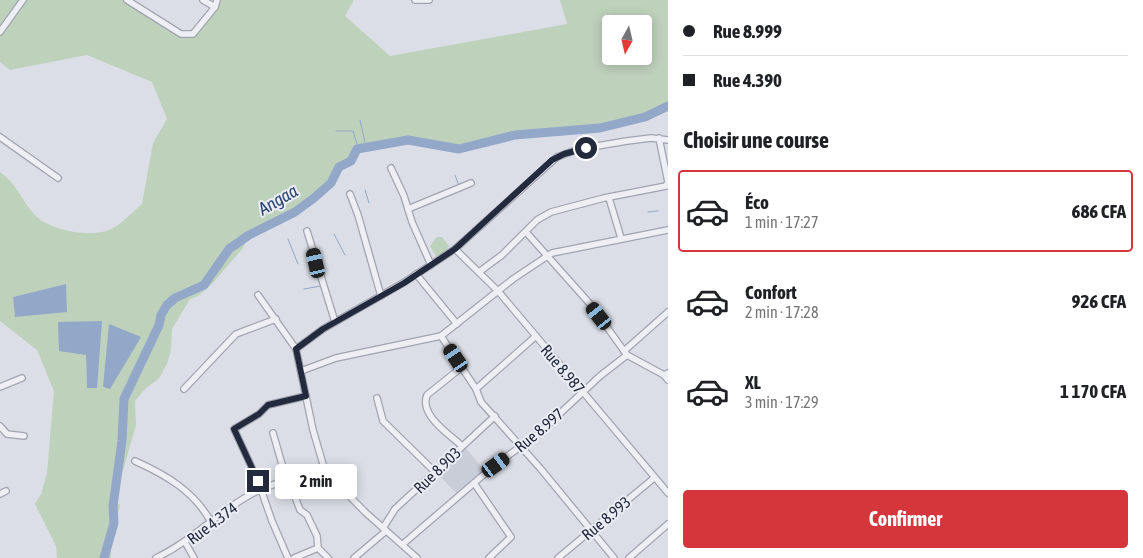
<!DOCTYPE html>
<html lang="fr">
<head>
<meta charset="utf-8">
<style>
	:root { --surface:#fff; --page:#f2f2f2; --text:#202124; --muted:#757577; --line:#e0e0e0; --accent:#d5363b }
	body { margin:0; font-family:"Asap Condensed",sans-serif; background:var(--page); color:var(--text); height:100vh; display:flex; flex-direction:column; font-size:19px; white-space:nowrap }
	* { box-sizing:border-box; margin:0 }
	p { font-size:16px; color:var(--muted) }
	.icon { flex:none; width:28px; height:28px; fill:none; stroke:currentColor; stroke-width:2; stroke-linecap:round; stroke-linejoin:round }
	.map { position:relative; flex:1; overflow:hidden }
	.panel { display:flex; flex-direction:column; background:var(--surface); width:475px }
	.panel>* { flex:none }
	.hud { display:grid; align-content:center; height:110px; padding:0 15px; background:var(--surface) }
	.needle { width:32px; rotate:188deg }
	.tools { position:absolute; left:602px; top:15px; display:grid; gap:10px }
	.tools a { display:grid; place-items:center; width:50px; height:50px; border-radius:5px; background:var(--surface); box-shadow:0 2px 12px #0003; font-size:25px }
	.end { position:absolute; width:22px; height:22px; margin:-11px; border:6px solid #242a3d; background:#fff; box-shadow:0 0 0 2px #fff }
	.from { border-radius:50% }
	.bubble { position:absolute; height:35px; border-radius:5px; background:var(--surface); box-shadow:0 2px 12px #0003; font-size:16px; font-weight:700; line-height:35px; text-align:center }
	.car { position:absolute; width:15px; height:30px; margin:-15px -8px; border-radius:6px; box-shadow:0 0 4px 1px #0007; background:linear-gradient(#222 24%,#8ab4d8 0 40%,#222 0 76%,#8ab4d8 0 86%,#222 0) }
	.hud b { display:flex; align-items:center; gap:18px; height:48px; font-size:19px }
	.hud b+b { border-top:1px solid var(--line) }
	.hud i { width:12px; height:12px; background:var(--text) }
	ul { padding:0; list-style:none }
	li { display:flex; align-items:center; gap:15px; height:82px; margin:0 10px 8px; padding:0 5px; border:2px solid transparent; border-radius:5px }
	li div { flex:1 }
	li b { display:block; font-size:19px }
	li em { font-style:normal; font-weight:700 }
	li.on { border-color:var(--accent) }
	li>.icon { width:45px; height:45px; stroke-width:1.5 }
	h2 { padding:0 15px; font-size:22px; line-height:60px }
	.action { display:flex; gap:10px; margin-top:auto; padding:10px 15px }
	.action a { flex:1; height:58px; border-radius:5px; background:var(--accent); color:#fff; font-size:20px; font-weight:700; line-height:58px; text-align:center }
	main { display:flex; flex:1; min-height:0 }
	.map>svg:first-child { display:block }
	.built { fill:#c9cdd8 }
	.green { fill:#bed1bb; fill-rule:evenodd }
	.water { fill:#93a7c9 }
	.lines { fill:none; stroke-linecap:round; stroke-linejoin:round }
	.stream { stroke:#93a7c9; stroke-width:1 }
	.river { stroke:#93a7c9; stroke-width:9 }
	.street-casing { stroke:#a0a4b0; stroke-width:8 }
	.street { stroke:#eeeff5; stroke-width:5.5 }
	.route { stroke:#242a3d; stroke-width:6 }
	.labels { text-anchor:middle; stroke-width:4; stroke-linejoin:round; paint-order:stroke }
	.street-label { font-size:16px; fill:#242a3d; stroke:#eaedf4 }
	.water-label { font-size:18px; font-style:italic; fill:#2c4473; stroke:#eaedf4 }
</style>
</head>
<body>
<main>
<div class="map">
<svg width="668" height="558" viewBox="0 0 668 558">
	<rect width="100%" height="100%" fill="#dbdee6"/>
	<polygon class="built" points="464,446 484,470 456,493 437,473"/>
	<g class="green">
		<path d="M0,0H125L165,26L196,36L215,0H354L345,16L390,56L567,24L560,0H668V106L645,117L600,128L515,135L459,149L408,140L355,150L351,161L339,167L331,183L324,190L295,212L249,235L243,248L211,285L198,296L190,299L172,329L171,350L167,364L159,378L145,389L135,401L136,425L114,502L120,505L111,543V558H57L56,546L35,504L41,494L47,473L54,391L37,350L0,321V172C16,183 21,199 33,213C47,230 88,238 109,230C120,226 132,212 142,204L153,143L167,119L152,82L87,55L10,70L0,62ZM611,24H644V56H611ZM66,285L15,317L13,297ZM86,355L97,388L87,387Z"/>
		<polygon points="437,237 442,237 449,246 446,254 437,258 430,246"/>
	</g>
	<g class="water">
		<polygon points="66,284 67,312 15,317 13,297"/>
		<polygon points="102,321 97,388 87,388 86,355 59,351 58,322"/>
		<polygon points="109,324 141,337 110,389 103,387"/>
	</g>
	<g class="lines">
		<g class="stream">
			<polyline points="360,120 365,142"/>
			<polyline points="336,131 353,131 357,144"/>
			<polyline points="455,175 459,186"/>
			<polyline points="365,190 369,203"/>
			<polyline points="648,212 658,211"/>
			<polyline points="334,234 345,255"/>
			<polyline points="311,236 314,242"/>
			<polyline points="288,239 298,264"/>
			<polyline points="304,289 321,286"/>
		</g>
		<polyline class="river" points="104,558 114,523 113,506 122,441 124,399 159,325 161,315 167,305 175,298 204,285 229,249 249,235 295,212 314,198 331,183 339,167 351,161 357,149 408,140 459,149 515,135 600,128 645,117 668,106"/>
		<g class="street-casing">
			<g id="street">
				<polyline points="127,0 181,34 193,34 215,7 217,0"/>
				<polyline points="203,0 215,7"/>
				<polyline points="415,0 429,0"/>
				<polyline points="0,32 23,0"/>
				<polyline points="0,137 58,178"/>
				<polyline points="391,168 404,196 412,222 431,265"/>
				<polyline points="350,194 358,215 381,296"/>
				<polyline points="609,198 621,238"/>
				<polyline points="408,209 471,183"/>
				<polyline points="307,231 335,322"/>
				<polyline points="526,232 591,305 627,355 664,375"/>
				<polyline points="455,249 498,291 668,493"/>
				<polyline points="479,272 502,255 537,220 551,212 604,198 666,186 668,182 659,138"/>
				<polyline points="416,274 457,324"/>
				<polyline points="258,295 296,349"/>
				<polyline points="624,351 668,312"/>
				<path d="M462,367L427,395C419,415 449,434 462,446"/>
				<polyline points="301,371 336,358 441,336"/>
				<polyline points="668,373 664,375 668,380"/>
				<polyline points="0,387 22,378"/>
				<polyline points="184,389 236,334 276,319"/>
				<polyline points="476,389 536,336"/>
				<polyline points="377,398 383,421 435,472"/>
				<polyline points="0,426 7,434 24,436"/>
				<polyline points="273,433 286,478 289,481 300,510 307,515 317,536 318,548 328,558"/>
				<path d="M135,461C166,475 194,491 211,522"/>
				<polyline points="474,483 511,537 489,558"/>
				<polyline points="0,494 6,491"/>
				<polyline points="383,528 395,509 495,416"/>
				<polyline points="185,542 194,558"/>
				<polyline points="403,544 495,465 538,434 600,376 627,355"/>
				<path d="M156,558C190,542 216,514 248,496C271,482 299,478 325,471"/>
				<polyline points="288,558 272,521 258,481 234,429 259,414 268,405 306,396"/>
				<polyline points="294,558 318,548"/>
				<polyline points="354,558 386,531"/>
				<polyline points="417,558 365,512 325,471 313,430 296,349 323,329 403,283 455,249 557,157 579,149 627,141 651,138 668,140"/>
				<polyline points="558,558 654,478"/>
				<polyline points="614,558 540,468 481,402 476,389 441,336 513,279 552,253 668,230"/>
				<polyline points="629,558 668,524"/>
			</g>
		</g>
		<use href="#street" class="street"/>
	</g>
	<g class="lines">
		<polyline class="route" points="258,481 234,429 259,414 268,405 306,396 296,349 323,329 404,283 455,249 552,160 564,154 586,148"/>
	</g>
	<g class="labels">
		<g class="street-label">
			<text transform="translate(563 369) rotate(50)" y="6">Rue 8.987</text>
			<text transform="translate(539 430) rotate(-40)" y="6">Rue 8.997</text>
			<text transform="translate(437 470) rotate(-44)" y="6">Rue 8.903</text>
			<text transform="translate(606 518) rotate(-40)" y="6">Rue 8.993</text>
			<text transform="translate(212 523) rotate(-37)" y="6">Rue 4.374</text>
		</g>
		<g class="water-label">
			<text transform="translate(278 200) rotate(-30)" y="6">Angaa</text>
		</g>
	</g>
</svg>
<div class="tools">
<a><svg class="needle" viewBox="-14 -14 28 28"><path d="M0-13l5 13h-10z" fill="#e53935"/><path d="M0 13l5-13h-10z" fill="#757577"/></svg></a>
</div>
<i class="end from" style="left:586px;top:148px"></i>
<i class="end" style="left:258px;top:481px"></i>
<div class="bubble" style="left:275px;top:464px;width:82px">2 min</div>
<i class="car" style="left:316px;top:263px;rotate:347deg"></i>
<i class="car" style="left:599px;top:316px;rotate:322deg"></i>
<i class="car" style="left:456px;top:358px;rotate:326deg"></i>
<i class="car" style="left:496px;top:465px;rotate:54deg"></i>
</div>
<section class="panel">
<div class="hud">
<b><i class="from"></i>Rue 8.999</b>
<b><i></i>Rue 4.390</b>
</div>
<h2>Choisir une course</h2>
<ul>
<li class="on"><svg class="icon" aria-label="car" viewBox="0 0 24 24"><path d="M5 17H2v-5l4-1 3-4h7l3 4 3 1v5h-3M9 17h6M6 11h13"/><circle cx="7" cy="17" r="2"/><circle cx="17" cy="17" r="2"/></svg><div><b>Éco</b><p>1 min · 17:27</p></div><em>686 CFA</em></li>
<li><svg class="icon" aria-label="car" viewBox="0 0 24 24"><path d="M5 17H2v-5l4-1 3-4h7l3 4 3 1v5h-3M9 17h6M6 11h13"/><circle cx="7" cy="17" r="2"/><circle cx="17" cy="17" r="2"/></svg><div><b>Confort</b><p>2 min · 17:28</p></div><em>926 CFA</em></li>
<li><svg class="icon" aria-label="car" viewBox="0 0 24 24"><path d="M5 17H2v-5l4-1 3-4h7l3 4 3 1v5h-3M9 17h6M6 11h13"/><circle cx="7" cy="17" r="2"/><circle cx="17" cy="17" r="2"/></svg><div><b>XL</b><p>3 min · 17:29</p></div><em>1 170 CFA</em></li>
</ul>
<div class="action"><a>Confirmer</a></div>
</section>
</main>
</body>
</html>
